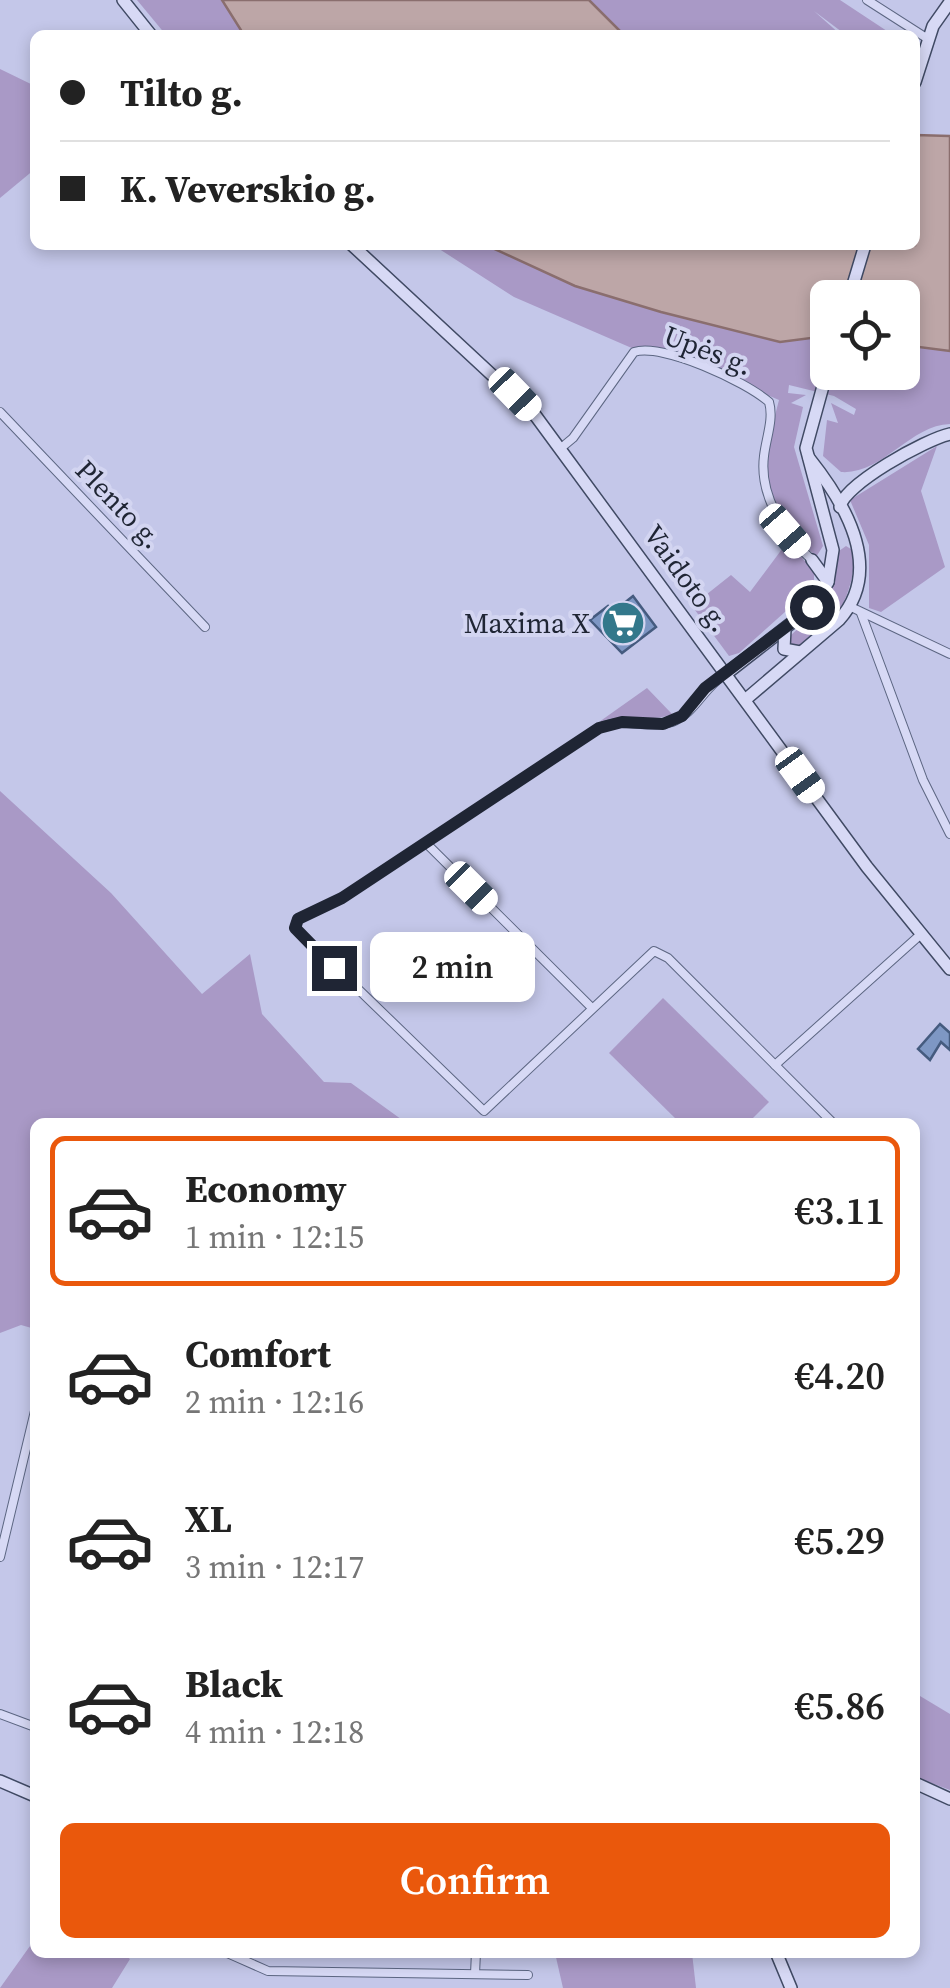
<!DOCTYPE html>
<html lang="en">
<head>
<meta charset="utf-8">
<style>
	:root { --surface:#fff; --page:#f6f6f6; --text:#222; --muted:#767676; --line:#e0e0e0; --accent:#ea580c }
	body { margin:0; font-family:"Source Serif 4",serif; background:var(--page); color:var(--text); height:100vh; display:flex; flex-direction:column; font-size:38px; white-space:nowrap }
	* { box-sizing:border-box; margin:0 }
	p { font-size:32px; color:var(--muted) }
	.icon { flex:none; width:55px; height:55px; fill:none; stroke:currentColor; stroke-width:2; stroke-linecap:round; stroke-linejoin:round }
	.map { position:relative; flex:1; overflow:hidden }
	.details { position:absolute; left:30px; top:1118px; width:890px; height:840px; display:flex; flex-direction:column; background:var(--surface); border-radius:15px; box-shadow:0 5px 15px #0003 }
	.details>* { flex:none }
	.banner { position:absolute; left:30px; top:30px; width:890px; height:220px; border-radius:15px; box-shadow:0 5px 15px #0003; display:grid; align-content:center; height:220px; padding:0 30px; background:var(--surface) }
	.fabs { position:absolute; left:810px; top:280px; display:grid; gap:20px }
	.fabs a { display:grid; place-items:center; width:110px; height:110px; border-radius:15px; background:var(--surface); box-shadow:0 5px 15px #0003; font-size:50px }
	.end { position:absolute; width:45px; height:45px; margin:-22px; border:12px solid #1f2534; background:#fff; box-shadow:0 0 0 5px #fff }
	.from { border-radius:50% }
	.bubble { position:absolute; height:70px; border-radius:15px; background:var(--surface); box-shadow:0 5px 15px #0003; font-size:32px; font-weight:600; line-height:70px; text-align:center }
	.car { position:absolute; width:30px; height:60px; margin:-30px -15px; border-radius:12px; box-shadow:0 0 8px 2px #0007; background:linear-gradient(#fff 24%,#345 0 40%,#fff 0 76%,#345 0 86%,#fff 0) }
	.banner b { display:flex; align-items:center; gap:35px; height:95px; font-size:38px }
	.banner b+b { border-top:2px solid var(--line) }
	.banner i { width:25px; height:25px; background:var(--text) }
	ul { padding:18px 0 0; list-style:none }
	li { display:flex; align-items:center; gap:30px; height:150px; margin:0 20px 15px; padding:0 10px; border:5px solid transparent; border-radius:15px }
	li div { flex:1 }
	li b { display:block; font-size:38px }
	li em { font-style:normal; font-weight:600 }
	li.current { border-color:var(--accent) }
	li>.icon { width:90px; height:90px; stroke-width:1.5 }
	.action { display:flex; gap:20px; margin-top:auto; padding:20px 30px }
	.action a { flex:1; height:115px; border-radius:15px; background:var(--accent); color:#fff; font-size:40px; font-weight:600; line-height:115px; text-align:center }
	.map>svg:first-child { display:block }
	.green { fill:#a999c6 }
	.water { fill:#bda6a7; stroke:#8a6e6e; stroke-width:2.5 }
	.building { fill:#7e97c4; stroke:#455b7f; stroke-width:2.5 }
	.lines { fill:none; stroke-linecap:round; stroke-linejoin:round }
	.street-casing { stroke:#5c6682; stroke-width:10 }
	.secondary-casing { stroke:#404a64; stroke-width:14 }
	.street { stroke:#d7d9f5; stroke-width:8 }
	.secondary { stroke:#d7d9f5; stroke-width:11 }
	.route { stroke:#1f2534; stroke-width:12 }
	.labels { text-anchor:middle; stroke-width:8; stroke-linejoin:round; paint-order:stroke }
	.street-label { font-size:28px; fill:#1f2534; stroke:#d3d5f1 }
	.poi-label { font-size:28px; fill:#1f2534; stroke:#d3d5f1; text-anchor:end }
</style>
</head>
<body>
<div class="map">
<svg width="950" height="1988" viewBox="0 0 950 1988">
	<rect width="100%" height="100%" fill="#c4c7e9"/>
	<g class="green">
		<polygon points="137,0 222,0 244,35 166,35"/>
		<polygon points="589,0 840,0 893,35 846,35 814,11 841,35 624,35"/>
		<polygon points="0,69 35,86 35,169 0,198"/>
		<path d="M433,245H486L575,286L661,312L795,339L827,336L828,372H902L903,345L950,351V424C910,425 882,475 841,472L823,456L827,420L838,423L831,403L854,415L856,409L834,396L789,385L788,393L806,395L791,403L803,407L794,447L823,546L816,557L803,543L795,523L787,526C758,490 768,441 779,400L657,348L634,349L514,297Z"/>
		<polygon points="937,446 921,491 945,567 881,612 869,608 869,545 850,500"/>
		<polygon points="788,541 814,572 814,586 739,653 729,656 692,606 731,575 750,592"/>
		<path d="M846,546L854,551C856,590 834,637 792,648L790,636L826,603L839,551Z"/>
		<path d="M647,688L672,714C648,724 624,712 599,722Z"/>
		<polygon points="0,791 111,893 202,994 250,954 262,1014 324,1082 351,1083 405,1122 35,1122 35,1329 21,1325 0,1333"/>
		<polygon points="663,998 769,1102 749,1122 679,1122 609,1053"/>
		<polygon points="915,1693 950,1714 950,1790 915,1777"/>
		<polygon points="35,1939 35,1952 122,1953 130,1959 112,1988 0,1988"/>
		<polygon points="555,1953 692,1953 696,1988 563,1988"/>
	</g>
	<g class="water">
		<polygon points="222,0 589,0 624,35 244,35"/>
		<polygon points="915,135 950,136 950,351 903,345 902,298 828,298 827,336 780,342 661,312 575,286 486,245 915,245"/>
	</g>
	<g class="building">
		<polygon points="633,596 656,627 622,653 590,620 608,606 613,612"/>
		<polygon points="940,1024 950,1033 950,1050 941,1042 930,1060 918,1049"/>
	</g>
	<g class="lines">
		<g class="street-casing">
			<g id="street">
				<polyline points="867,0 928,39"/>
				<polyline points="0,412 205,627"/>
				<path d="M561,448L573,438L634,352C663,343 745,381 769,402C774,419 766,438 764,456C759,495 784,535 812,560"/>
				<polyline points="851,607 950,654"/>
				<polyline points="861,613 923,780 950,834"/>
				<path d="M726,674C703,687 696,713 672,722C648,730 623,716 599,728L342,898L298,919L295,928L484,1111L654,951L668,958L832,1122"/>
				<polyline points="426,843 592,1008"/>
				<polyline points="775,1065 920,935"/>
				<polyline points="0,1557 35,1411"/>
				<polyline points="0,1714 35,1727"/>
				<polyline points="225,1952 268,1971 528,1975"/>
				<polyline points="475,1974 476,1952"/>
			</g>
		</g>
		<g class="secondary-casing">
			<g id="secondary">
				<polyline points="123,0 151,35"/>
				<polyline points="915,82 933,26 950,2"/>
				<polyline points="352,245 535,415 867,867 950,969"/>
				<polyline points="849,298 865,245"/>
				<path d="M840,507C843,485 926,439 950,434"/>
				<polyline points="812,560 828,582"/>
				<polyline points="785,629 784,649 800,652"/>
				<polyline points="726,674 812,607 828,582 833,550 806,448 828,368"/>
				<path d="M745,700L839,620C885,569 845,503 809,458"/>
				<polyline points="0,1781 35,1796"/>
				<polyline points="915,1783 950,1799"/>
				<polyline points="776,1952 791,1988"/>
			</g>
		</g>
		<use href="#street" class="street"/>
		<use href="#secondary" class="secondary"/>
	</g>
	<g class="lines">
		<polyline class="route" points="334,968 295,928 298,919 342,898 599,728 622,722 663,724 682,716 705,688 812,607"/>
	</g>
	<defs>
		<g id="supermarket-disc" transform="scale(2.25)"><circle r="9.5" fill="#33788b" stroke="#d3d5f1"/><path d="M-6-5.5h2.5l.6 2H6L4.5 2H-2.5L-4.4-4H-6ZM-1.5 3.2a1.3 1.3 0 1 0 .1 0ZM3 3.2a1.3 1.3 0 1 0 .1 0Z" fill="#fff"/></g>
	</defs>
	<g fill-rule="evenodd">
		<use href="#supermarket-disc" x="623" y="623"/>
	</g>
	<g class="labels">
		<g class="street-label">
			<text transform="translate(708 350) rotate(21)" y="10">Upės g.</text>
			<text transform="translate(119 504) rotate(46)" y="10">Plento g.</text>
			<text transform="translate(687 578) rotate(54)" y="10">Vaidoto g.</text>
		</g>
		<g class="poi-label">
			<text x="590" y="633">Maxima X</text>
		</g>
	</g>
</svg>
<div class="fabs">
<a><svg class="icon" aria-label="locate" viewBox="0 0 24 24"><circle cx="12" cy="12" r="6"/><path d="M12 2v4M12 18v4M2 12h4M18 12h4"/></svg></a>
</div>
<i class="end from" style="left:812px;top:607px"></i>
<i class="end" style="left:334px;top:968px"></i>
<div class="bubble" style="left:370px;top:932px;width:165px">2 min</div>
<i class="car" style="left:515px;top:394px;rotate:136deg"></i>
<i class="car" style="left:785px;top:531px;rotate:139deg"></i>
<i class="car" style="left:800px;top:775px;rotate:144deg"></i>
<i class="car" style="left:471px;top:888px;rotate:135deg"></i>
<div class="banner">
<b><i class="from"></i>Tilto g.</b>
<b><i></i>K. Veverskio g.</b>
</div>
<section class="details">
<ul>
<li class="current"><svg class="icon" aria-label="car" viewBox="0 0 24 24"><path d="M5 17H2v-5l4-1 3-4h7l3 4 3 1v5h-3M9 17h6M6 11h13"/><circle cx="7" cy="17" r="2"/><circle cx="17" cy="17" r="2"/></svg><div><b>Economy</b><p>1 min · 12:15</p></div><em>€3.11</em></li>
<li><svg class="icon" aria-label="car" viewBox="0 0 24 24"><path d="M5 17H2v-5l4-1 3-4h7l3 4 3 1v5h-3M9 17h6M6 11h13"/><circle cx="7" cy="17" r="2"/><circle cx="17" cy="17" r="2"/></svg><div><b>Comfort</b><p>2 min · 12:16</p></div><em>€4.20</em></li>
<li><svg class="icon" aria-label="car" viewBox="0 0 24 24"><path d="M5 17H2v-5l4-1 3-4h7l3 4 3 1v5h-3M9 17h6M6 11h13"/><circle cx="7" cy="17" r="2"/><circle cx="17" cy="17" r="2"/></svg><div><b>XL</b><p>3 min · 12:17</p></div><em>€5.29</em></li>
<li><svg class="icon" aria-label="car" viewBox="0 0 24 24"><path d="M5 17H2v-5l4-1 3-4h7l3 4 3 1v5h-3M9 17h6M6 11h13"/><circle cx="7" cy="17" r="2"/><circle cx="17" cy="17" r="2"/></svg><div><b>Black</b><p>4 min · 12:18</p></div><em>€5.86</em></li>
</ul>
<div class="action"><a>Confirm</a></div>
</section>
</div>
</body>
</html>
